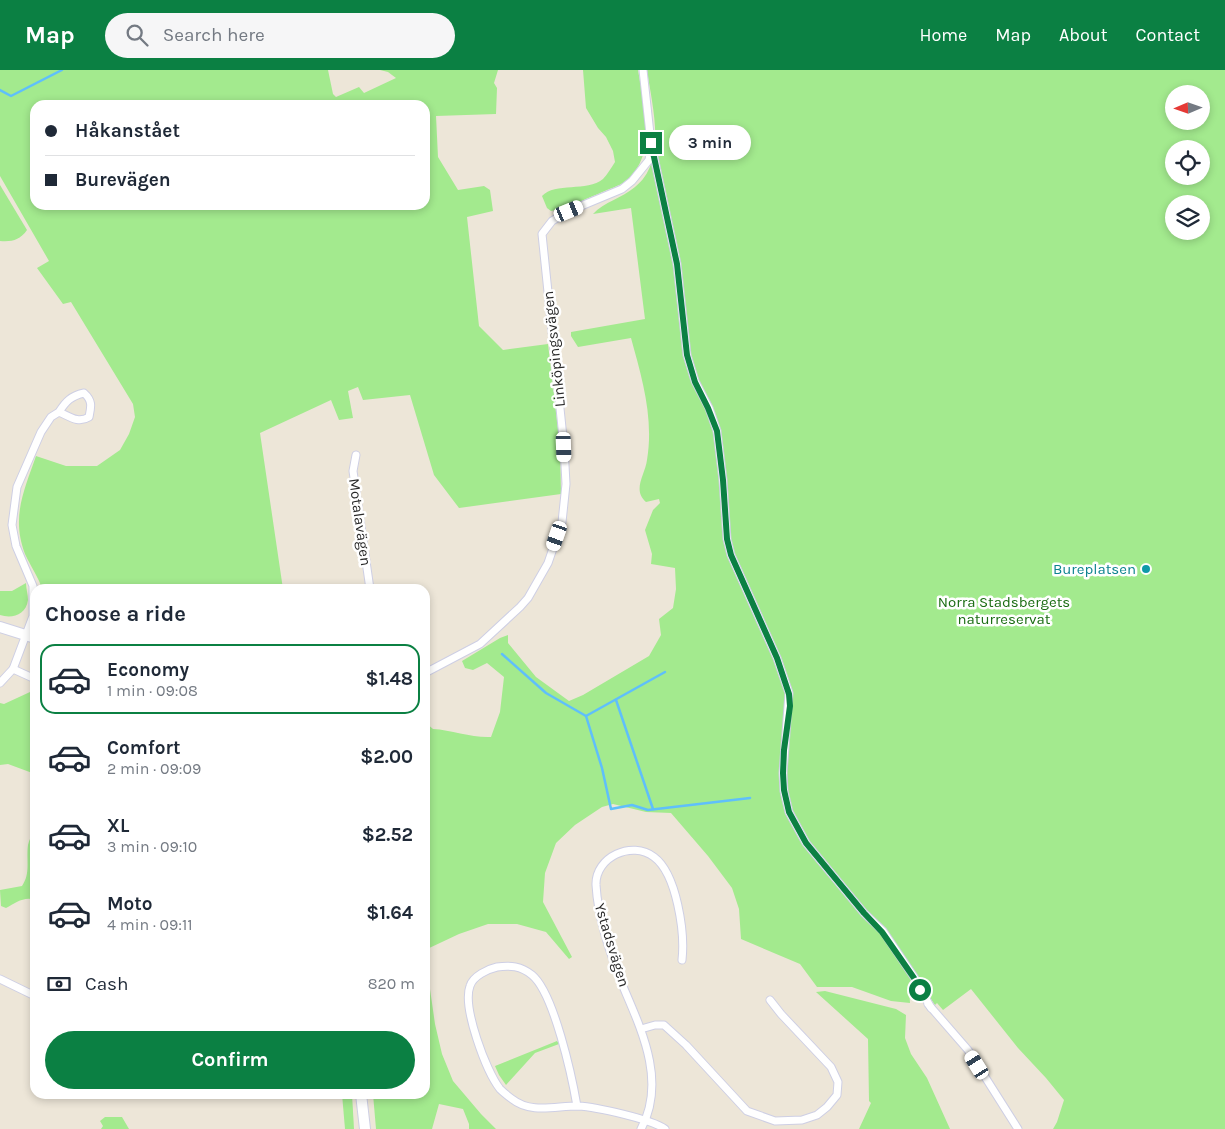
<!DOCTYPE html>
<html lang="en">
<head>
<meta charset="utf-8">
<style>
	:root { --surface:#fff; --page:#f6f6f7; --text:#1f2937; --muted:#747a83; --line:#e0e1e3; --accent:#0b8043 }
	body { margin:0; font-family:Karla,sans-serif; background:var(--page); color:var(--text); height:100vh; display:flex; flex-direction:column; font-size:19px; white-space:nowrap }
	* { box-sizing:border-box; margin:0 }
	p { font-size:16px; color:var(--muted) }
	.icon { flex:none; width:28px; height:28px; fill:none; stroke:currentColor; stroke-width:2; stroke-linecap:round; stroke-linejoin:round }
	.map { position:relative; flex:1; overflow:hidden }
	.details { position:absolute; left:30px; top:514px; width:400px; height:515px; display:flex; flex-direction:column; background:var(--surface); border-radius:15px; box-shadow:0 2px 8px #0003 }
	.details>* { flex:none }
	.guide { position:absolute; left:30px; top:30px; width:400px; height:110px; border-radius:15px; box-shadow:0 2px 8px #0003; display:grid; align-content:center; height:110px; padding:0 15px; background:var(--surface) }
	.needle { width:32px; rotate:268deg }
	.controls { position:absolute; left:1165px; top:15px; display:grid; gap:10px }
	.controls a { display:grid; place-items:center; width:45px; height:45px; border-radius:50%; background:var(--surface); box-shadow:0 2px 8px #0003; font-size:25px }
	.end { position:absolute; width:22px; height:22px; margin:-11px; border:6px solid #0b8043; background:#fff; box-shadow:0 0 0 2px #fff }
	.from { border-radius:50% }
	.bubble { position:absolute; height:35px; border-radius:18px; background:var(--surface); box-shadow:0 2px 8px #0003; font-size:16px; font-weight:700; line-height:35px; text-align:center }
	.car { position:absolute; width:15px; height:30px; margin:-15px -8px; border-radius:6px; box-shadow:0 0 4px 1px #0007; background:linear-gradient(#fff 24%,#345 0 40%,#fff 0 76%,#345 0 86%,#fff 0) }
	.guide b { display:flex; align-items:center; gap:18px; height:48px; font-size:19px }
	.guide b+b { border-top:1px solid var(--line) }
	.guide i { width:12px; height:12px; background:var(--text) }
	ul { padding:0; list-style:none }
	li { display:flex; align-items:center; gap:15px; height:70px; margin:0 10px 8px; padding:0 5px; border:2px solid transparent; border-radius:15px }
	li div { flex:1 }
	li b { display:block; font-size:19px }
	li em { font-style:normal; font-weight:700 }
	li.current { border-color:var(--accent) }
	li>.icon { width:45px; height:45px; stroke-width:1.5 }
	h2 { padding:0 15px; font-size:22px; line-height:60px }
	.pay { display:flex; align-items:center; gap:12px; height:55px; padding:0 15px; font-size:19px }
	.pay p { margin-inline-start:auto }
	.primary-button { display:flex; gap:10px; margin-top:auto; padding:10px 15px }
	.primary-button a { flex:1; height:58px; border-radius:30px; background:var(--accent); color:#fff; font-size:20px; font-weight:700; line-height:58px; text-align:center }
	header { display:flex; align-items:center; gap:30px; box-sizing:border-box; height:70px; padding:0 25px; background:var(--accent); color:#fff }
	header strong { font-size:24px }
	nav { display:flex; gap:28px; margin-inline-start:auto; font-size:18px }
	.search { width:350px; height:45px; background:var(--page); display:flex; align-items:center; gap:12px; box-sizing:border-box; padding:0 18px; border-radius:28px; color:var(--muted); font-size:19px }
	.map>svg:first-child { display:block }
	.green { fill:#a3ea8e; fill-rule:evenodd }
	.lines { fill:none; stroke-linecap:round; stroke-linejoin:round }
	.stream { stroke:#5fbffb; stroke-width:2.5 }
	.street-casing { stroke:#cecfe4; stroke-width:9 }
	.secondary-casing { stroke:#cecfe4; stroke-width:12 }
	.street { stroke:#fff; stroke-width:7 }
	.secondary { stroke:#fff; stroke-width:10 }
	.route { stroke:#0b8043; stroke-width:6 }
	.culture-dot { fill:#0f9aa8; stroke:#fff; stroke-width:2 }
	.labels { text-anchor:middle; stroke-width:5; stroke-linejoin:round; paint-order:stroke }
	.street-label { font-size:15px; fill:#292929; stroke:#fff }
	.culture-label { font-size:15px; fill:#0d838f; stroke:#fff; text-anchor:end }
	.park-label { font-size:15px; fill:#1a6c12; stroke:#fff }
</style>
</head>
<body>
<header>
<strong>Map</strong>
<div class="search"><svg class="icon" aria-label="search" viewBox="0 0 24 24"><circle cx="10" cy="10" r="6"/><path d="M15 15l6 6"/></svg>Search here</div>
<nav><a>Home</a><a>Map</a><a>About</a><a>Contact</a></nav>
</header>
<div class="map">
<svg width="1225" height="1059" viewBox="0 0 1225 1059">
	<rect width="100%" height="100%" fill="#ede6d8"/>
	<g class="green">
		<path d="M0,0H328L333,24L336,27L359,17L364,23L396,8L388,2L380,0H498L494,13L497,18L496,44L436,46L438,87L458,120L484,116L490,120L493,141L467,147L479,256L503,280L548,274L560,376L561,424L459,438L434,405L410,325L363,330L358,317L348,321L353,348L339,350L331,330L260,363L283,519H42C41,512 29,493 25,484C11,447 24,421 36,386L66,396H97L120,380L129,364L135,347L133,334L71,232L63,234L37,198L49,191L0,106ZM35,35H425V135H35Z"/>
		<path d="M583,0H638C644,36 659,88 623,113C616,117 606,120 598,124C583,130 567,138 551,141L547,138L542,126C555,112 587,122 603,109C607,105 611,98 615,92L613,81L606,67L598,58L586,38Z"/>
		<path d="M647,0H1225V1059H1053L1057,1052L1064,1030L1046,1008L1018,978L971,919L943,940L937,933L935,935L919,912L909,920L910,933L891,931L852,917H817L800,894L741,869L739,839L732,818L708,786L671,743L646,742L613,734L602,737L575,755L556,773L545,803L543,832L572,887L569,889L546,862L517,854H488L459,864L425,880V647V652L433,659C452,660 472,668 491,667L500,642L504,607L487,593L473,600L465,598L462,591L500,568L508,565V573L536,607L569,631L583,625L649,586L661,565L659,549L673,538L676,519L675,498L651,494L652,484L645,460L653,440L660,433L659,429L646,432C632,420 645,405 647,390C654,348 642,308 631,268L578,277L571,266V262L645,249L631,138L593,144C604,132 622,128 635,117C668,91 652,36 647,0ZM1174,24H1201V51H1174ZM1174,79H1201V106H1174ZM1174,134H1201V161H1174Z"/>
		<path d="M0,115L27,160C20,170 12,172 0,171Z"/>
		<path d="M26,513C26,518 28,525 28,530C26,545 12,549 0,545V521H12Z"/>
		<polygon points="30,622 35,622 35,667 31,681 35,690 35,704 8,694 0,695 0,633 4,634"/>
		<path d="M35,760V830C24,826 16,833 6,838L1,836L0,820L22,816C31,803 26,790 28,775C29,770 32,764 35,760Z"/>
		<polygon points="425,884 435,954 442,984 453,1011 481,1044 496,1059 469,1059 469,1054 463,1039 439,1034 432,1059 376,1059 373,1024 425,1024"/>
		<polygon points="825,921 896,939 906,945 905,968 911,984 927,1008 950,1059 859,1059 871,1033 869,1031 868,969 816,922"/>
		<polygon points="557,971 559,974 535,983 506,1015 499,1005 495,996"/>
		<polygon points="342,1024 352,1024 354,1059 345,1059"/>
		<polygon points="105,1047 122,1047 129,1059 101,1059 103,1056 100,1051"/>
	</g>
	<g class="lines">
		<g class="stream">
			<polyline points="0,20 11,26 62,0"/>
			<polyline points="502,584 546,623 586,646 665,602"/>
			<polyline points="616,630 653,739"/>
			<polyline points="586,646 602,698 611,739 632,735 648,740 750,728"/>
		</g>
		<g class="street-casing">
			<g id="street">
				<polyline points="643,0 651,73 677,194 687,285 695,311 709,338 717,361 723,410 727,469 731,485 777,588 789,623 783,703 784,721 789,742 806,773 864,843 883,861 914,907 931,938"/>
				<polyline points="356,385 353,401 370,519"/>
				<polyline points="13,599 35,609"/>
				<polyline points="425,603 480,574 520,537 528,528 548,493 562,452 566,414 564,377 542,164 552,151 569,141 622,119 632,111 649,90 651,78"/>
				<path d="M0,613L13,599L33,546V516L16,476L12,455L17,417L41,362L51,347L59,342C69,346 78,354 89,347C91,337 93,331 84,323C71,326 66,331 59,342"/>
				<polyline points="0,909 35,926"/>
				<polyline points="928,934 968,980 1018,1059"/>
				<polyline points="641,959 655,955 664,955 686,975 747,1041 775,1051 802,1050 817,1045 827,1037 837,1025 838,1012 831,997 781,944 770,930"/>
				<path d="M577,1036C572,1007 554,923 532,905C521,896 510,895 497,897C488,899 473,906 470,916C462,937 486,1001 500,1019C503,1022 508,1026 512,1029C531,1044 555,1036 578,1036C596,1037 651,1049 665,1059"/>
				<path d="M641,1059C667,1011 641,959 622,914C610,883 598,849 596,815C595,787 632,770 654,787C677,804 685,863 682,890"/>
			</g>
		</g>
		<g class="secondary-casing">
			<g id="secondary">
				<polyline points="0,557 35,568"/>
				<polyline points="361,1024 365,1059"/>
			</g>
		</g>
		<use href="#street" class="street"/>
		<use href="#secondary" class="secondary"/>
	</g>
	<g class="lines">
		<polyline class="route" points="651,73 677,194 687,285 695,312 708,338 717,361 723,410 727,469 731,485 777,588 789,624 790,636 784,680 783,703 784,720 789,742 806,773 864,843 882,862 914,908 920,920"/>
	</g>
	<circle class="culture-dot" cx="1146" cy="499" r="5"/>
	<g class="labels">
		<g class="street-label">
			<text transform="translate(554 279) rotate(-96)" y="5">Linköpingsvägen</text>
			<text transform="translate(360 452) rotate(82)" y="5">Motalavägen</text>
			<text transform="translate(612 875) rotate(73)" y="5">Ystadsvägen</text>
		</g>
		<g class="culture-label">
			<text x="1136" y="504">Bureplatsen</text>
		</g>
		<g class="park-label">
			<text x="1004" y="537">Norra Stadsbergets<tspan x="1004" dy="17">naturreservat</tspan></text>
		</g>
	</g>
</svg>
<div class="controls">
<a><svg class="needle" viewBox="-14 -14 28 28"><path d="M0-13l5 13h-10z" fill="#e53935"/><path d="M0 13l5-13h-10z" fill="#747a83"/></svg></a>
<a><svg class="icon" aria-label="locate" viewBox="0 0 24 24"><circle cx="12" cy="12" r="6"/><path d="M12 2v4M12 18v4M2 12h4M18 12h4"/></svg></a>
<a><svg class="icon" aria-label="layers" viewBox="0 0 24 24"><path d="M12 4l9 5-9 5-9-5zM3 14l9 5 9-5"/></svg></a>
</div>
<i class="end from" style="left:920px;top:920px"></i>
<i class="end" style="left:651px;top:73px"></i>
<div class="bubble" style="left:669px;top:55px;width:82px">3 min</div>
<i class="car" style="left:569px;top:141px;rotate:68deg"></i>
<i class="car" style="left:564px;top:377px;rotate:178deg"></i>
<i class="car" style="left:557px;top:466px;rotate:199deg"></i>
<i class="car" style="left:977px;top:995px;rotate:328deg"></i>
<div class="guide">
<b><i class="from"></i>Håkanstået</b>
<b><i></i>Burevägen</b>
</div>
<section class="details">
<h2>Choose a ride</h2>
<ul>
<li class="current"><svg class="icon" aria-label="car" viewBox="0 0 24 24"><path d="M5 17H2v-5l4-1 3-4h7l3 4 3 1v5h-3M9 17h6M6 11h13"/><circle cx="7" cy="17" r="2"/><circle cx="17" cy="17" r="2"/></svg><div><b>Economy</b><p>1 min · 09:08</p></div><em>$1.48</em></li>
<li><svg class="icon" aria-label="car" viewBox="0 0 24 24"><path d="M5 17H2v-5l4-1 3-4h7l3 4 3 1v5h-3M9 17h6M6 11h13"/><circle cx="7" cy="17" r="2"/><circle cx="17" cy="17" r="2"/></svg><div><b>Comfort</b><p>2 min · 09:09</p></div><em>$2.00</em></li>
<li><svg class="icon" aria-label="car" viewBox="0 0 24 24"><path d="M5 17H2v-5l4-1 3-4h7l3 4 3 1v5h-3M9 17h6M6 11h13"/><circle cx="7" cy="17" r="2"/><circle cx="17" cy="17" r="2"/></svg><div><b>XL</b><p>3 min · 09:10</p></div><em>$2.52</em></li>
<li><svg class="icon" aria-label="car" viewBox="0 0 24 24"><path d="M5 17H2v-5l4-1 3-4h7l3 4 3 1v5h-3M9 17h6M6 11h13"/><circle cx="7" cy="17" r="2"/><circle cx="17" cy="17" r="2"/></svg><div><b>Moto</b><p>4 min · 09:11</p></div><em>$1.64</em></li>
</ul>
<div class="pay"><svg class="icon" aria-label="cash" viewBox="0 0 24 24"><path d="M3 7h18v10H3z"/><circle cx="12" cy="12" r="2"/></svg>Cash<p>820 m</p></div>
<div class="primary-button"><a>Confirm</a></div>
</section>
</div>
</body>
</html>
